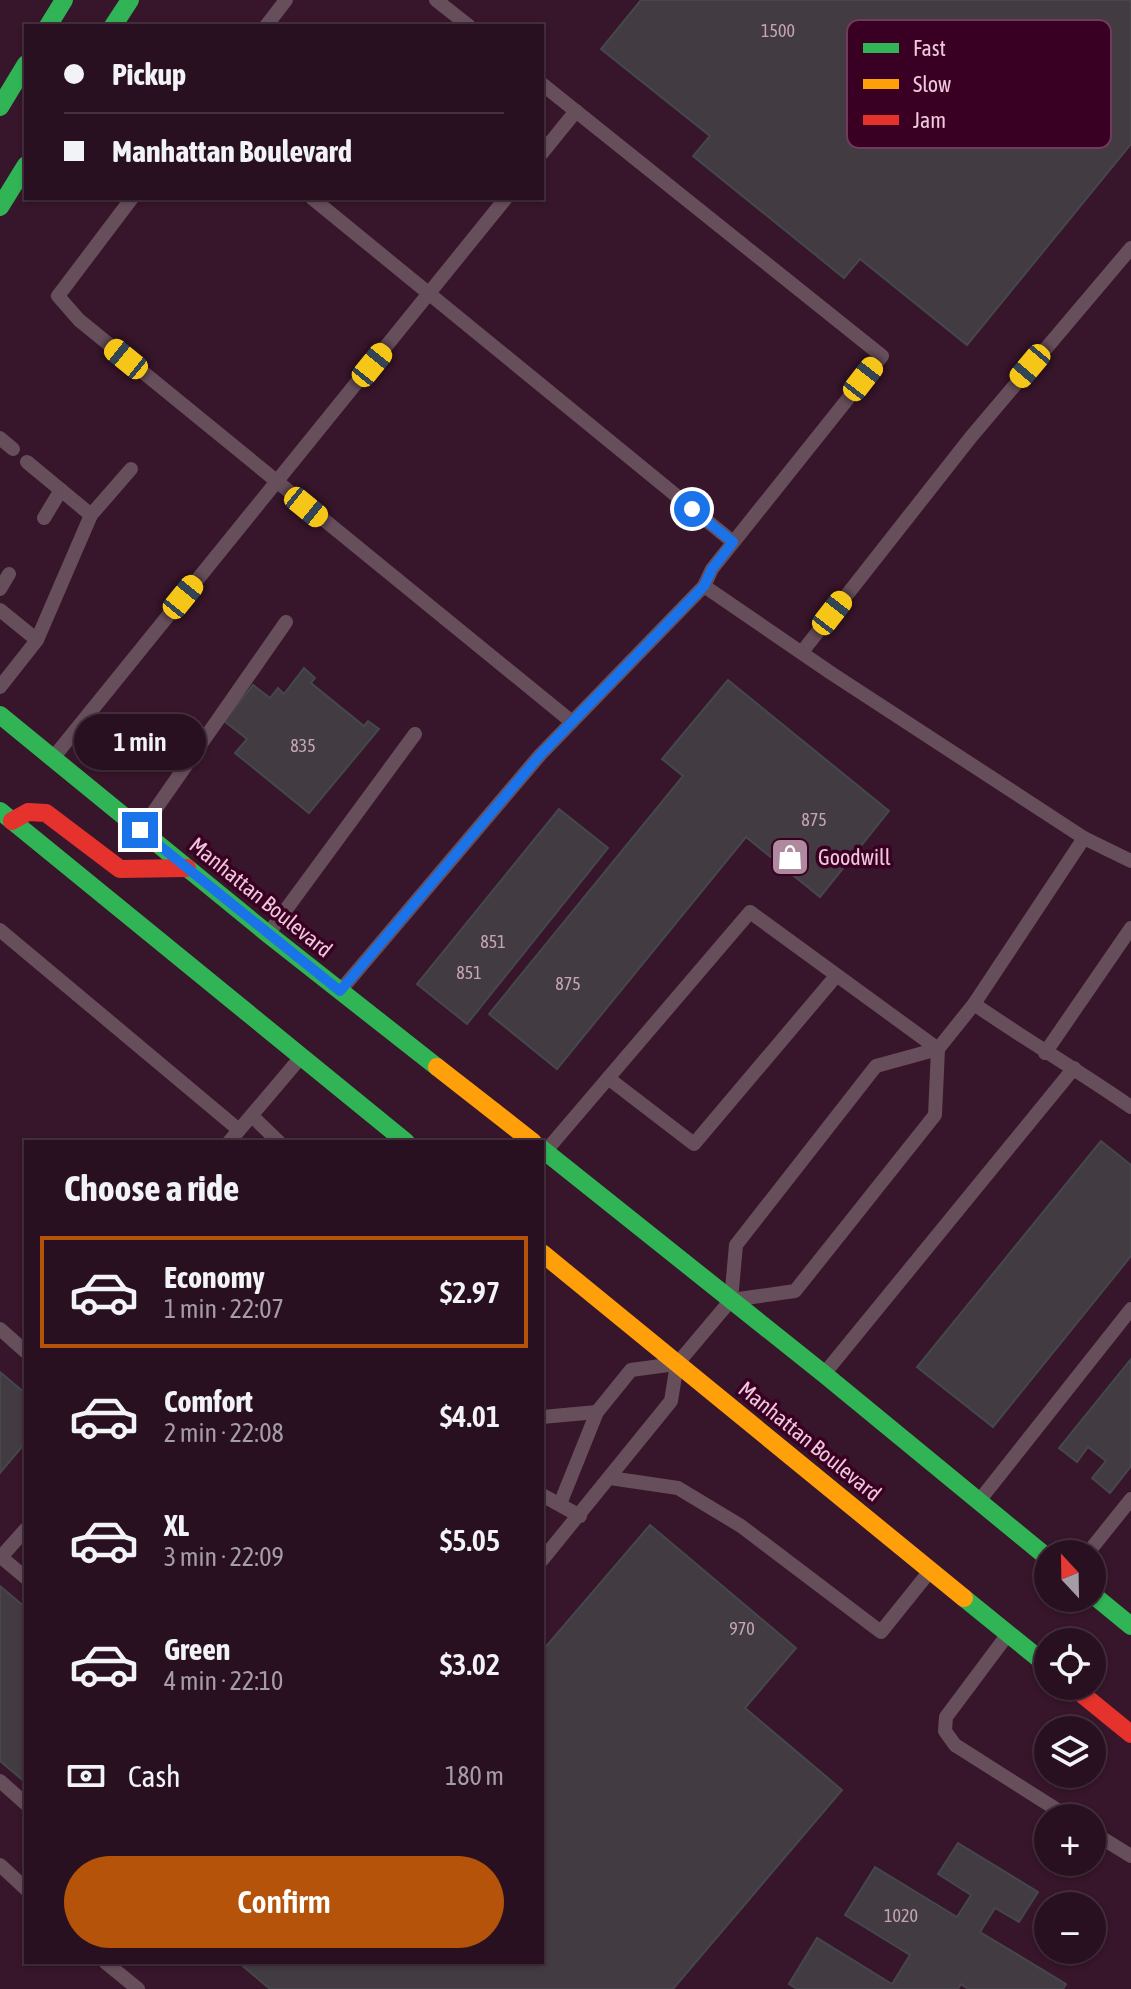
<!DOCTYPE html>
<html lang="en">
<head>
<meta charset="utf-8">
<style>
	:root { --surface:#291020; --page:#311929; --text:#f1f3f6; --muted:#a59da5; --line:#45303e; --accent:#b45309 }
	body { margin:0; font-family:"Asap Condensed",sans-serif; background:var(--page); color:var(--text); height:100vh; display:flex; flex-direction:column; font-size:30px; white-space:nowrap }
	* { box-sizing:border-box; margin:0 }
	p { font-size:26px; color:var(--muted) }
	.icon { flex:none; width:44px; height:44px; fill:none; stroke:currentColor; stroke-width:2; stroke-linecap:round; stroke-linejoin:round }
	.map { position:relative; flex:1; overflow:hidden }
	.details { position:absolute; left:24px; top:1140px; width:520px; height:824px; display:flex; flex-direction:column; background:var(--surface); border-radius:0px; box-shadow:0 2px 6px #0004,0 0 0 2px var(--line) }
	.details>* { flex:none }
	.guide { position:absolute; left:24px; top:24px; width:520px; height:176px; border-radius:0px; box-shadow:0 2px 6px #0004,0 0 0 2px var(--line); display:grid; align-content:center; height:176px; padding:0 40px; background:var(--surface) }
	.needle { width:52px; rotate:338deg }
	.tools { position:absolute; left:1034px; top:1540px; display:grid; gap:16px }
	.tools a { display:grid; place-items:center; width:72px; height:72px; border-radius:50%; background:var(--surface); box-shadow:0 2px 6px #0004,0 0 0 2px var(--line); font-size:40px }
	.end { position:absolute; width:36px; height:36px; margin:-18px; border:10px solid #1a73e8; background:#fff; box-shadow:0 0 0 4px #fff }
	.from { border-radius:50% }
	.bubble { position:absolute; height:56px; border-radius:28px; background:var(--surface); box-shadow:0 2px 6px #0004,0 0 0 2px var(--line); font-size:26px; font-weight:600; line-height:56px; text-align:center }
	.car { position:absolute; width:24px; height:48px; margin:-24px -12px; border-radius:10px; box-shadow:0 0 6px 2px #0007; background:linear-gradient(#f5c518 24%,#345 0 40%,#f5c518 0 76%,#345 0 86%,#f5c518 0) }
	.guide b { display:flex; align-items:center; gap:28px; height:76px; font-size:30px }
	.guide b+b { border-top:2px solid var(--line) }
	.guide i { width:20px; height:20px; background:var(--text) }
	ul { padding:0; list-style:none }
	li { display:flex; align-items:center; gap:24px; height:112px; margin:0 16px 12px; padding:0 24px; border:4px solid transparent; border-radius:0px }
	li div { flex:1 }
	li b { display:block; font-size:30px }
	li em { font-style:normal; font-weight:600 }
	li.active { border-color:var(--accent) }
	li>.icon { width:72px; height:72px; stroke-width:1.5 }
	h2 { padding:0 40px; font-size:36px; line-height:96px }
	.pay { display:flex; align-items:center; gap:20px; height:88px; padding:0 40px; font-size:30px }
	.pay p { margin-inline-start:auto }
	.primary-button { display:flex; gap:16px; margin-top:auto; padding:16px 40px }
	.primary-button a { flex:1; height:92px; border-radius:48px; background:var(--accent); color:#fff; font-size:32px; font-weight:600; line-height:92px; text-align:center }
	.map>svg:first-child { display:block }
	.building { fill:#433b42; stroke:#44474b; stroke-width:2 }
	.lines { fill:none; stroke-linecap:round; stroke-linejoin:round }
	.lane { stroke:#674e5b; stroke-width:14 }
	.fast { stroke:#30b455; stroke-width:18 }
	.slow { stroke:#ff9f0a; stroke-width:18 }
	.jam { stroke:#e5322d; stroke-width:18 }
	.route { stroke:#1a73e8; stroke-width:10 }
	.labels { text-anchor:middle; stroke-width:7; stroke-linejoin:round; paint-order:stroke }
	.number-label { font-size:18px; fill:#c5a5b5 }
	.poi-label { font-size:22px; fill:#f0c8db; stroke:#3a0024; text-anchor:start }
	.street-label { font-size:22px; fill:#f0c8db; stroke:#3a0024 }
	.key { fill:#3a0024; stroke:#713c5b; stroke-width:2 }
	.key-label { font-size:22px; fill:#f0c8db }
</style>
</head>
<body>
<div class="map">
<svg width="1131" height="1989" viewBox="0 0 1131 1989">
	<rect width="100%" height="100%" fill="#37152a"/>
	<g class="building">
		<polygon points="641,0 1131,0 1131,144 967,345 860,259 844,278 693,156 710,136 601,49"/>
		<polygon points="304,668 315,678 311,683 364,726 368,721 379,729 309,813 235,753 247,739 224,721 253,685 270,698 278,688 284,694"/>
		<polygon points="728,680 889,811 820,897 746,837 557,1069 489,1014 683,776 662,759"/>
		<polygon points="559,809 608,848 467,1024 417,984"/>
		<polygon points="1101,1141 1131,1165 1131,1256 993,1427 917,1367"/>
		<polygon points="1131,1359 1131,1466 1110,1493 1092,1478 1106,1461 1088,1447 1077,1462 1059,1448"/>
		<polygon points="0,1372 26,1394 26,1442 0,1473"/>
		<polygon points="650,1525 796,1648 745,1708 842,1790 673,1989 270,1989 238,1962 542,1962 542,1651"/>
		<polygon points="0,1586 26,1608 26,1783 0,1761"/>
		<polygon points="958,1843 1038,1892 1019,1922 995,1908 980,1932 1066,1984 1063,1989 968,1989 961,1984 958,1989 797,1989 789,1984 817,1938 892,1984 910,1955 845,1915 875,1867 957,1917 971,1895 938,1874"/>
	</g>
	<g class="lines">
		<g class="lane">
			<polyline points="436,0 469,26"/>
			<polyline points="266,26 286,0"/>
			<polyline points="542,84 882,356 712,569 704,586"/>
			<polyline points="542,153 576,111"/>
			<polyline points="132,198 58,296 79,320 572,722"/>
			<polyline points="312,198 733,542"/>
			<polyline points="0,438 13,449"/>
			<polyline points="27,462 91,515"/>
			<polyline points="44,518 61,490"/>
			<polyline points="0,589 9,574"/>
			<polyline points="0,610 37,640 0,687"/>
			<polyline points="37,640 91,515 131,469"/>
			<polyline points="802,652 971,437 1131,248"/>
			<polyline points="53,758 506,198"/>
			<polyline points="141,830 286,622"/>
			<polyline points="1084,838 1131,861"/>
			<polyline points="0,930 239,1130"/>
			<polyline points="268,934 415,734"/>
			<polyline points="340,991 540,755 704,586 831,673 1084,838 974,1004 938,1049 876,1066 736,1245 731,1300 677,1364 671,1401 542,1560"/>
			<path d="M974,1004C1026,1040 1079,1071 1131,1107"/>
			<polyline points="1045,1053 1131,928"/>
			<polyline points="608,1078 694,1144 836,976"/>
			<polyline points="252,1116 279,1142"/>
			<polyline points="229,1142 301,1057"/>
			<polyline points="545,1152 750,912 938,1049"/>
			<polyline points="739,1299 795,1291 935,1115 938,1049"/>
			<polyline points="0,1329 26,1352"/>
			<polyline points="824,1374 1074,1068"/>
			<polyline points="542,1417 597,1412"/>
			<polyline points="610,1478 678,1488 741,1526 881,1632 930,1571"/>
			<polyline points="542,1495 580,1516"/>
			<polyline points="979,1501 1131,1309"/>
			<polyline points="560,1504 597,1412 631,1370 668,1365"/>
			<polyline points="26,1529 1,1557 26,1578"/>
			<polyline points="1087,1554 1131,1499"/>
			<polyline points="1008,1634 946,1717 945,1731 955,1745 1070,1818"/>
			<polyline points="0,1781 26,1804"/>
			<polyline points="1092,1832 1131,1856"/>
			<polyline points="0,1865 26,1889"/>
			<polyline points="105,1962 138,1989"/>
		</g>
		<g class="fast">
			<polyline points="48,26 64,0"/>
			<polyline points="113,26 130,0"/>
			<polyline points="0,107 26,64"/>
			<polyline points="0,207 26,165"/>
			<polyline points="0,715 268,934 437,1067"/>
			<polyline points="0,811 406,1142"/>
			<polyline points="542,1149 824,1374 1048,1558"/>
			<polyline points="1092,1594 1131,1626"/>
			<polyline points="964,1598 1048,1666"/>
		</g>
		<g class="slow">
			<polyline points="437,1067 533,1142"/>
			<polyline points="542,1253 964,1598"/>
		</g>
		<g class="jam">
			<polyline points="12,821 28,812 46,813 120,869 187,868"/>
			<polyline points="1072,1686 1131,1734"/>
		</g>
	</g>
	<g class="lines">
		<polyline class="route" points="140,830 340,991 540,755 704,586 712,569 733,542 692,509"/>
	</g>
	<defs>
		<g id="shop-square" transform="scale(2)"><rect x="-9" y="-9" width="18" height="18" rx="4" fill="#af899d" stroke="#3a0024"/><path d="M-5-2.5h2.3a2.7 3.5 0 0 1 5.4 0H5L5.5 6h-11ZM-1.5-2.5h3a1.5 2.3 0 0 0-3 0Z" fill="#fff"/></g>
	</defs>
	<g fill-rule="evenodd">
		<use href="#shop-square" x="790" y="857"/>
	</g>
	<g class="labels">
		<g class="number-label">
			<text x="778" y="37">1500</text>
			<text x="303" y="752">835</text>
			<text x="814" y="826">875</text>
			<text x="493" y="948">851</text>
			<text x="469" y="979">851</text>
			<text x="568" y="990">875</text>
			<text x="742" y="1635">970</text>
			<text x="901" y="1922">1020</text>
		</g>
		<g class="poi-label">
			<text x="818" y="865">Goodwill</text>
		</g>
		<g class="street-label">
			<text transform="translate(261 897) rotate(39)" y="8">Manhattan Boulevard</text>
			<text transform="translate(810 1441) rotate(39)" y="8">Manhattan Boulevard</text>
		</g>
	</g>
	<rect x="847" y="20" width="264" height="128" rx="12" class="key"/>
	<rect x="863" y="43" width="36" height="10" fill="#30b455"/>
	<rect x="863" y="79" width="36" height="10" fill="#ff9f0a"/>
	<rect x="863" y="115" width="36" height="10" fill="#e5322d"/>
	<g class="key-label">
		<text x="913" y="56">Fast</text>
		<text x="913" y="92">Slow</text>
		<text x="913" y="128">Jam</text>
	</g>
</svg>
<div class="tools">
<a><svg class="needle" viewBox="-14 -14 28 28"><path d="M0-13l5 13h-10z" fill="#e53935"/><path d="M0 13l5-13h-10z" fill="#a59da5"/></svg></a>
<a><svg class="icon" aria-label="locate" viewBox="0 0 24 24"><circle cx="12" cy="12" r="6"/><path d="M12 2v4M12 18v4M2 12h4M18 12h4"/></svg></a>
<a><svg class="icon" aria-label="layers" viewBox="0 0 24 24"><path d="M12 4l9 5-9 5-9-5zM3 14l9 5 9-5"/></svg></a>
<a>+</a>
<a>−</a>
</div>
<i class="end from" style="left:692px;top:509px"></i>
<i class="end" style="left:140px;top:830px"></i>
<div class="bubble" style="left:74px;top:714px;width:132px">1 min</div>
<i class="car" style="left:126px;top:359px;rotate:309deg"></i>
<i class="car" style="left:372px;top:365px;rotate:39deg"></i>
<i class="car" style="left:1030px;top:366px;rotate:220deg"></i>
<i class="car" style="left:863px;top:379px;rotate:38deg"></i>
<i class="car" style="left:306px;top:507px;rotate:129deg"></i>
<i class="car" style="left:183px;top:597px;rotate:39deg"></i>
<i class="car" style="left:832px;top:613px;rotate:38deg"></i>
<div class="guide">
<b><i class="from"></i>Pickup</b>
<b><i></i>Manhattan Boulevard</b>
</div>
<section class="details">
<h2>Choose a ride</h2>
<ul>
<li class="active"><svg class="icon" aria-label="car" viewBox="0 0 24 24"><path d="M5 17H2v-5l4-1 3-4h7l3 4 3 1v5h-3M9 17h6M6 11h13"/><circle cx="7" cy="17" r="2"/><circle cx="17" cy="17" r="2"/></svg><div><b>Economy</b><p>1 min · 22:07</p></div><em>$2.97</em></li>
<li><svg class="icon" aria-label="car" viewBox="0 0 24 24"><path d="M5 17H2v-5l4-1 3-4h7l3 4 3 1v5h-3M9 17h6M6 11h13"/><circle cx="7" cy="17" r="2"/><circle cx="17" cy="17" r="2"/></svg><div><b>Comfort</b><p>2 min · 22:08</p></div><em>$4.01</em></li>
<li><svg class="icon" aria-label="car" viewBox="0 0 24 24"><path d="M5 17H2v-5l4-1 3-4h7l3 4 3 1v5h-3M9 17h6M6 11h13"/><circle cx="7" cy="17" r="2"/><circle cx="17" cy="17" r="2"/></svg><div><b>XL</b><p>3 min · 22:09</p></div><em>$5.05</em></li>
<li><svg class="icon" aria-label="car" viewBox="0 0 24 24"><path d="M5 17H2v-5l4-1 3-4h7l3 4 3 1v5h-3M9 17h6M6 11h13"/><circle cx="7" cy="17" r="2"/><circle cx="17" cy="17" r="2"/></svg><div><b>Green</b><p>4 min · 22:10</p></div><em>$3.02</em></li>
</ul>
<div class="pay"><svg class="icon" aria-label="cash" viewBox="0 0 24 24"><path d="M3 7h18v10H3z"/><circle cx="12" cy="12" r="2"/></svg>Cash<p>180 m</p></div>
<div class="primary-button"><a>Confirm</a></div>
</section>
</div>
</body>
</html>
